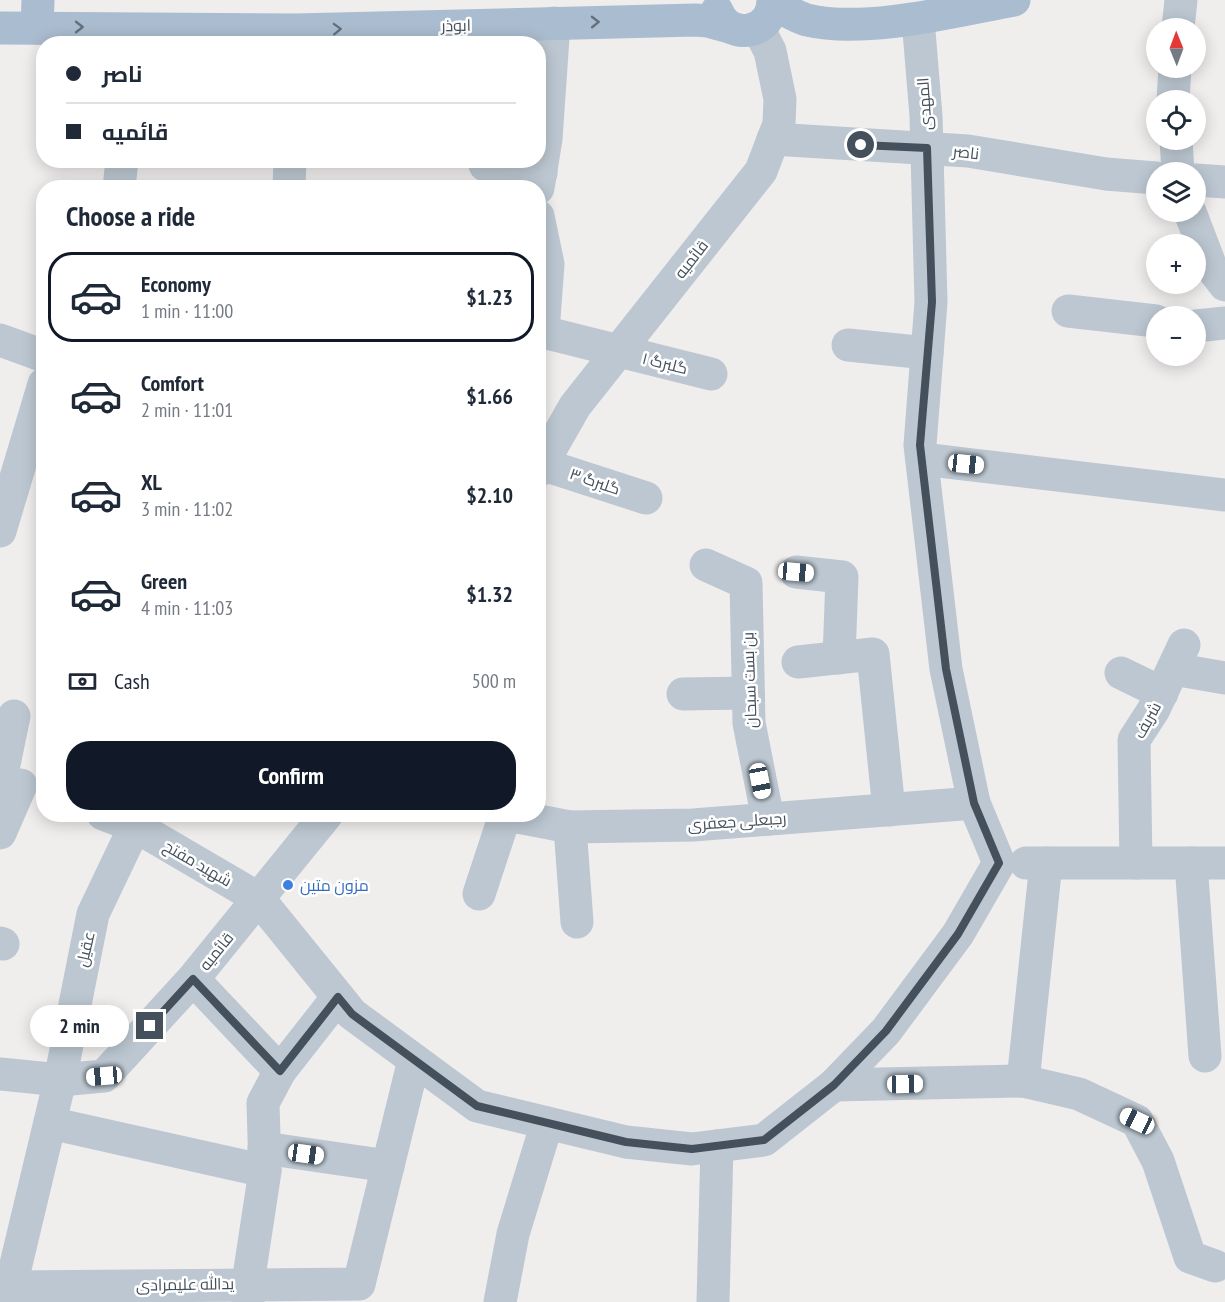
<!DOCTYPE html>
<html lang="en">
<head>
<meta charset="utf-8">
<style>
	:root { --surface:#fff; --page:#f6f6f7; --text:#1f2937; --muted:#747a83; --line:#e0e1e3; --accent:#111827 }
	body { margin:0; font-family:"PT Sans Narrow",Cairo,sans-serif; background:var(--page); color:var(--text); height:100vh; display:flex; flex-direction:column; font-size:22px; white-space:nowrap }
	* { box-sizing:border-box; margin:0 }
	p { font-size:20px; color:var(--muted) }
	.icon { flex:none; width:33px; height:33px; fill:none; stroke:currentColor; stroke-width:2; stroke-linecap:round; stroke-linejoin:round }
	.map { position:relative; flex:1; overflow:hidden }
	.side { position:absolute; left:36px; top:180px; width:510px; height:642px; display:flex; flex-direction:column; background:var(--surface); border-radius:24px; box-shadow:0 3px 15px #0003 }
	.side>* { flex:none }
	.banner { position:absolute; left:36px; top:36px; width:510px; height:132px; border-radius:24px; box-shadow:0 3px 15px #0003; display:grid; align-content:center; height:132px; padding:0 30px; background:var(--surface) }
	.needle { width:39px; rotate:359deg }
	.tools { position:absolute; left:1146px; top:18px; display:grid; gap:12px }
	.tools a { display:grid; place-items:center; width:60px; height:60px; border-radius:50%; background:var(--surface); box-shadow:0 3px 15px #0003; font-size:30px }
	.end { position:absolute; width:27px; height:27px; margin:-14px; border:8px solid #44505c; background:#fff; box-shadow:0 0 0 3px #fff }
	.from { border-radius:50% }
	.bubble { position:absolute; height:42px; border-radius:21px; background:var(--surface); box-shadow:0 3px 15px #0003; font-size:20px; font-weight:700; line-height:42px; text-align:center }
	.car { position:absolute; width:18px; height:36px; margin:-18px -9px; border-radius:8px; box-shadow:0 0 4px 2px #0007; background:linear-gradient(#fff 24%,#345 0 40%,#fff 0 76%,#345 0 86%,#fff 0) }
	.banner b { display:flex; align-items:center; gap:21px; height:57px; font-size:22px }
	.banner b+b { border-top:2px solid var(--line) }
	.banner i { width:15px; height:15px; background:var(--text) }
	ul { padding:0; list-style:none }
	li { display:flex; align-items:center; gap:18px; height:90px; margin:0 12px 9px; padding:0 18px; border:3px solid transparent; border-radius:24px }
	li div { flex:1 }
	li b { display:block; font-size:22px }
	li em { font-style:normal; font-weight:700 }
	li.current { border-color:var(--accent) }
	li>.icon { width:54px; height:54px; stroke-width:1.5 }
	h2 { padding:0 30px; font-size:27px; line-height:72px }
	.pay { display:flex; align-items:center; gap:15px; height:66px; padding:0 30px; font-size:22px }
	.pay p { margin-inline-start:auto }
	.primary-button { display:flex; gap:12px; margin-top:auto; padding:12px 30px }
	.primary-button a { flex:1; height:69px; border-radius:24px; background:var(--accent); color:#fff; font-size:24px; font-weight:700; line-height:69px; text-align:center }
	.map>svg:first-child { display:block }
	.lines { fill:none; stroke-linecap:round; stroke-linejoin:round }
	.minor { stroke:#bcc7d1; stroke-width:33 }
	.major { stroke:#aabccf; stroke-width:33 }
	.oneway { stroke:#63707e }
	.route { stroke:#44505c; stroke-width:8 }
	.shop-dot { fill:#3f7fe0; stroke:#fff; stroke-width:2 }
	.labels { text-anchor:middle; stroke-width:5; stroke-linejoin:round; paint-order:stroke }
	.street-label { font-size:16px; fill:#44505c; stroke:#fff }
	.shop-label { font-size:16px; fill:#366cbe; stroke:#fff; text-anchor:start }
</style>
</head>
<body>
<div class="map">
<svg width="1225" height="1302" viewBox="0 0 1225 1302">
	<rect width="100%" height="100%" fill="#f0eded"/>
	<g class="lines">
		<g class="minor">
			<polyline points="918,19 926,116 931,302 920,445 946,669 974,803 999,863"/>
			<polyline points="1178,28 1181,0"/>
			<polyline points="1173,100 1175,68"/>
			<polyline points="773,139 968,151 1106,174 1156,178"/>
			<polyline points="1176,140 1178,172"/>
			<polyline points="485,165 541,173"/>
			<polyline points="1196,180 1225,182"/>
			<polyline points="119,188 122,160"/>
			<polyline points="289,188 290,160"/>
			<polyline points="538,188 546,139 554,23"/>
			<polyline points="1190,212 1211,267 1225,285"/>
			<polyline points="538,216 548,264 543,332 711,374"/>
			<polyline points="1068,311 1156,321"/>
			<polyline points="1196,326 1225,323"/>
			<polyline points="0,340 44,356"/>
			<polyline points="848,345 927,353"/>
			<polyline points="922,459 1225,495"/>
			<polyline points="538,463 646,498"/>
			<polyline points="538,471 575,406 761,171 779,124 780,99 770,51 758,28"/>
			<polyline points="0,531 44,384"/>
			<polyline points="706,565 746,583 749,723 768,819"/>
			<polyline points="796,572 842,577 839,658"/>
			<polyline points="798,662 873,654 889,810"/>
			<polyline points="1173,669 1225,678"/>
			<polyline points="1121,673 1162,693"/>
			<polyline points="683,694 748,693"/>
			<polyline points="1,779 14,716"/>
			<polyline points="103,814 135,826 258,898 352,1014 477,1106 626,1142 692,1149 764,1140 834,1085 886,1031 958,934 999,863"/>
			<polyline points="502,814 570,827 693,825 974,803"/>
			<polyline points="570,827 577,922"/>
			<polyline points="0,833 21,785"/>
			<polyline points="1026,863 1225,863"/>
			<polyline points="1136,863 1134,740 1154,709 1184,645"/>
			<polyline points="1191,863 1205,1056"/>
			<polyline points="479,894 505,815"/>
			<polyline points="0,943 3,944"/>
			<polyline points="193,979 280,1071"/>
			<polyline points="0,1074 60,1080 104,1076 193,979 327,814"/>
			<polyline points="1023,1081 1079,1094 1137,1121 1158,1161 1190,1257 1215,1266"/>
			<polyline points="834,1085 1023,1081 1046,863"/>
			<polyline points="50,1123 265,1171"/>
			<polyline points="264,1148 388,1166"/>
			<polyline points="12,1287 359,1284 414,1060"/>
			<polyline points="7,1302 60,1080 93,914 135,826 137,814"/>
			<polyline points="248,1302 248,1283 265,1171 263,1103 280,1071 338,997"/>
			<polyline points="500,1302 513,1234 547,1123"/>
			<polyline points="713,1302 717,1146"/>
		</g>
		<g class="major">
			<path d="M774,4C784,9 796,17 807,20C865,34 955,11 1014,0"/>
			<path d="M717,11C729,42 773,34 773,0"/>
			<polyline points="0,28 296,30 695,20 708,21 730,27"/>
			<polyline points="37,28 38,0"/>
		</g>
	</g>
	<defs><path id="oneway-chevron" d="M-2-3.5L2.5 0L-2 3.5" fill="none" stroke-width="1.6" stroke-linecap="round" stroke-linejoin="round" transform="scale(1.5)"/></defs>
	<g class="oneway">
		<use href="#oneway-chevron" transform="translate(595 22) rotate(-1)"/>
		<use href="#oneway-chevron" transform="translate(79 27)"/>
		<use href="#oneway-chevron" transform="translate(337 29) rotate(-2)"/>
	</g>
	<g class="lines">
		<polyline class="route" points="150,1026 193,979 280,1071 338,997 352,1014 477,1106 626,1142 692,1149 764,1140 834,1085 886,1031 958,934 999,863 974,803 946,669 920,445 932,302 927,148 861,145"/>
	</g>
	<circle class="shop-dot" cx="288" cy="885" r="6"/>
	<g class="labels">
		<g class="street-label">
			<text transform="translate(456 25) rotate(-1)" y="6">ابوذر</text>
			<text transform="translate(924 104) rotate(-94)" y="6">المهدی</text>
			<text transform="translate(966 152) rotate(6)" y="6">ناصر</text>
			<text transform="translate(691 259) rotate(-52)" y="6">قائمیه</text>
			<text transform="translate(665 363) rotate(14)" y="6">گلبرگ ۱</text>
			<text transform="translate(595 481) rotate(19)" y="6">گلبرگ ۳</text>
			<text transform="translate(749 680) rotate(-92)" y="6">بن بست سبحان</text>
			<text transform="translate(1147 720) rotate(-61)" y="6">شریف</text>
			<text transform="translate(737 821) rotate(-4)" y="6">رجبعلی جعفری</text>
			<text transform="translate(198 863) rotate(30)" y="6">شهید مفتح</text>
			<text transform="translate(85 949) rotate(-77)" y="6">عقیل</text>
			<text transform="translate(216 951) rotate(-51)" y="6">قائمیه</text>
			<text transform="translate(185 1284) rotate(-1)" y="6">یدالله علیمرادی</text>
		</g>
		<g class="shop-label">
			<text x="300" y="891">مزون متین</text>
		</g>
	</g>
</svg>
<div class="tools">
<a><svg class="needle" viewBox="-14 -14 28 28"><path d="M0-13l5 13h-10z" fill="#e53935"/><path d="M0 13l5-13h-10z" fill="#747a83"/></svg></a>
<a><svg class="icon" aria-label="locate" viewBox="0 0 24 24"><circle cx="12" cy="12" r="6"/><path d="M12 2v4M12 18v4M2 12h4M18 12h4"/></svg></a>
<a><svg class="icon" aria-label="layers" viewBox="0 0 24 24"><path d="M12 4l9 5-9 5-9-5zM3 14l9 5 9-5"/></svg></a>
<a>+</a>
<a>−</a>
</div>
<i class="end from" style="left:861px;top:145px"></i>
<i class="end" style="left:150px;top:1026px"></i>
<div class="bubble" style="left:30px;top:1005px;width:99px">2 min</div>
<i class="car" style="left:966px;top:464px;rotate:96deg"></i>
<i class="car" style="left:796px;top:572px;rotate:95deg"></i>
<i class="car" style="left:760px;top:781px;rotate:169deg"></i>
<i class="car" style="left:104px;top:1076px;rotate:265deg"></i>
<i class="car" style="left:905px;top:1084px;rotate:89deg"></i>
<i class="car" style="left:1137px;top:1121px;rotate:295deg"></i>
<i class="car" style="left:306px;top:1154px;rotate:98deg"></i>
<div class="banner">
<b><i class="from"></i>ناصر</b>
<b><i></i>قائمیه</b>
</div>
<section class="side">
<h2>Choose a ride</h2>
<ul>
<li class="current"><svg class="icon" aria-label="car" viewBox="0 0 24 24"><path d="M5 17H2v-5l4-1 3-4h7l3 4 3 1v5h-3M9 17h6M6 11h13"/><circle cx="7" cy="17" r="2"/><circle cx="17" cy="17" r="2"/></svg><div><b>Economy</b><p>1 min · 11:00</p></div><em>$1.23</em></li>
<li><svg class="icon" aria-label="car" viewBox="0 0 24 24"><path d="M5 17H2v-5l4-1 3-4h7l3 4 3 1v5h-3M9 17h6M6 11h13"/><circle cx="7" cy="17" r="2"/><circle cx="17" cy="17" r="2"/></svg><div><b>Comfort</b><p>2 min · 11:01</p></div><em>$1.66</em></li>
<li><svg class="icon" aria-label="car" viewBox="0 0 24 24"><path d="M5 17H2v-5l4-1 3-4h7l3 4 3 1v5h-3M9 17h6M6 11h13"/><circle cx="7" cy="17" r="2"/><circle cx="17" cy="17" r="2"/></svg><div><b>XL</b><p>3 min · 11:02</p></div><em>$2.10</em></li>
<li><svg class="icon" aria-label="car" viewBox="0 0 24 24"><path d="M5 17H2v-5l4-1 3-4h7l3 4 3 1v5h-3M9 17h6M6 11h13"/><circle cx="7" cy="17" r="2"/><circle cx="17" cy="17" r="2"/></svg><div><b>Green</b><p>4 min · 11:03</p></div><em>$1.32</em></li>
</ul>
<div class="pay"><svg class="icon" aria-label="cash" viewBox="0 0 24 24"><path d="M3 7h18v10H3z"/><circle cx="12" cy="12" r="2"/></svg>Cash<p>500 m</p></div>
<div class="primary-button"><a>Confirm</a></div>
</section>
</div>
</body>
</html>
